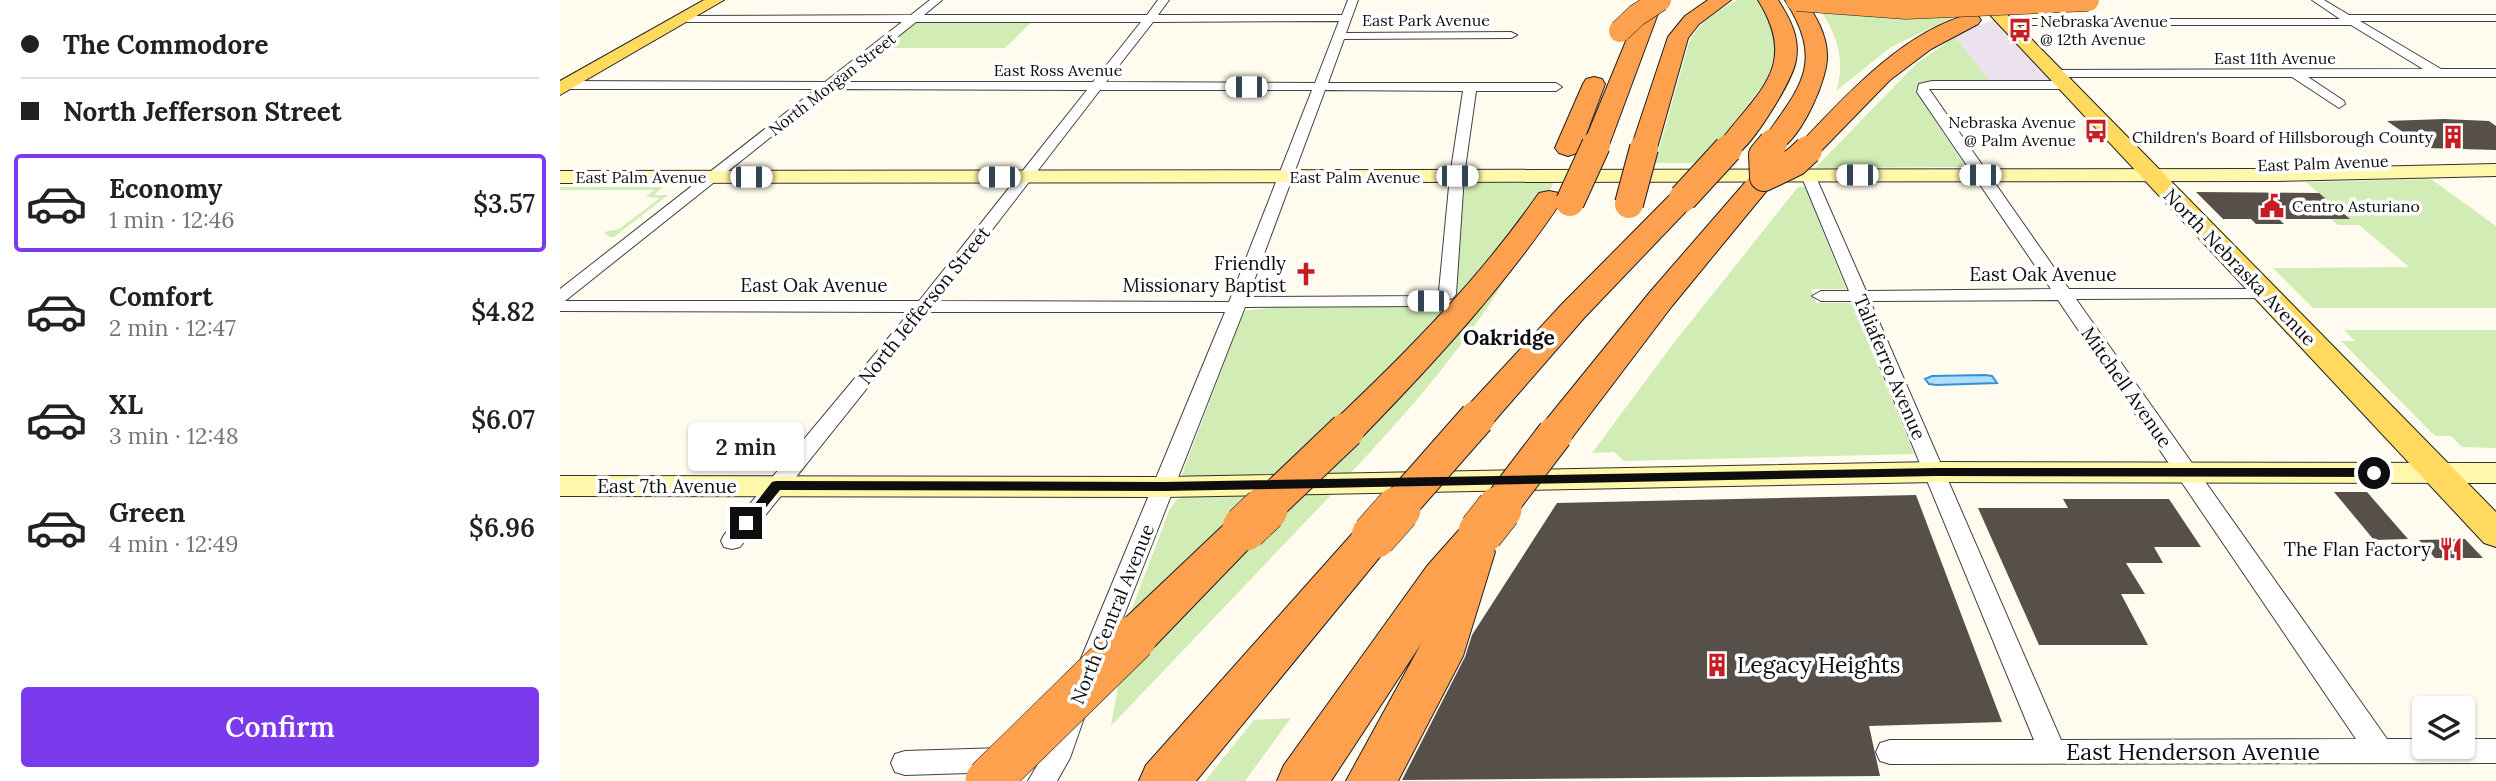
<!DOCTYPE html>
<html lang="en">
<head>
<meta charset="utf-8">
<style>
	:root { --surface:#fff; --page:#f6f6f6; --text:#202124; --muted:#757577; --line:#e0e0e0; --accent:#7c3aed }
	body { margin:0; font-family:Lora,serif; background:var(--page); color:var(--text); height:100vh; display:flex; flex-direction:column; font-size:26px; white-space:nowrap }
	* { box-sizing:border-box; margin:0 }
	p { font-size:23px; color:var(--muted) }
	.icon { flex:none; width:38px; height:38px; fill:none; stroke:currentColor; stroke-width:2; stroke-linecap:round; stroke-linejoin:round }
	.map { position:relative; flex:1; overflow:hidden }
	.side { display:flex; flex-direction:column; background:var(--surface); width:560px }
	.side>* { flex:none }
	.top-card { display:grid; align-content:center; height:154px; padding:0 21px; background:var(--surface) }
	.buttons { position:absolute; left:1852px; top:696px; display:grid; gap:14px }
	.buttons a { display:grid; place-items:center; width:63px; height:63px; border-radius:7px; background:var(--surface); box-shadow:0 2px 5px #0004; font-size:35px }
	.end { position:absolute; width:32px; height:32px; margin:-16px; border:9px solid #0e0e0e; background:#fff; box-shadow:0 0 0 4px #fff }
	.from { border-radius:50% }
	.bubble { position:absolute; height:49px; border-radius:7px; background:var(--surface); box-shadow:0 2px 5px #0004; font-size:23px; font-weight:600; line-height:49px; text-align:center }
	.car { position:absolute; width:21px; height:42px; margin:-21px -10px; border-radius:9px; box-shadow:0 0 5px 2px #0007; background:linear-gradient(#fff 24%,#345 0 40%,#fff 0 76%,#345 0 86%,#fff 0) }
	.top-card b { display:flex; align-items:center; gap:24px; height:66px; font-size:26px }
	.top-card b+b { border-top:2px solid var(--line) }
	.top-card i { width:18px; height:18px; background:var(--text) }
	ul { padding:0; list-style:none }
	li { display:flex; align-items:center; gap:21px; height:98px; margin:0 14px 10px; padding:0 7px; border:4px solid transparent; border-radius:7px }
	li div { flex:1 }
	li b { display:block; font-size:26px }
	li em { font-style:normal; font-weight:600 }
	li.active { border-color:var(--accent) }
	li>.icon { width:63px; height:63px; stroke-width:1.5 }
	.button { display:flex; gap:14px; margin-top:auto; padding:14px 21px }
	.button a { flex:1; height:80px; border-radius:7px; background:var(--accent); color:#fff; font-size:28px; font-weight:600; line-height:80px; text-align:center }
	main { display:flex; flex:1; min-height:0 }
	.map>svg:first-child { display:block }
	.industrial { fill:#ece2ed }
	.green { fill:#d1edb5 }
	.water { fill:#afddfa; stroke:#3193d7; stroke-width:2 }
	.building { fill:#574f49 }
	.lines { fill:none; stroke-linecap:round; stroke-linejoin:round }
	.street-casing { stroke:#414141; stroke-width:2 }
	.secondary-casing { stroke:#303030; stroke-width:2 }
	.primary-casing { stroke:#1f1f1f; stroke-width:2 }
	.highway-casing { stroke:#1f1f1f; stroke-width:2 }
	.street { fill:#fff; fill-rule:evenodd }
	.secondary { fill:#fff7aa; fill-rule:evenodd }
	.primary { fill:#ffda5f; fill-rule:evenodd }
	.highway { fill:#fea14e; fill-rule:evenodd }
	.highway-bridge-far3-casing { stroke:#1f1f1f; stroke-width:23; stroke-linecap:butt }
	.highway-bridge-far2-casing { stroke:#1f1f1f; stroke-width:30; stroke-linecap:butt }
	.highway-bridge-far1-casing { stroke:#1f1f1f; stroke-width:37; stroke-linecap:butt }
	.highway-bridge-casing { stroke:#1f1f1f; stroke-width:46; stroke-linecap:butt }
	.highway-bridge-far3 { stroke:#fea14e; stroke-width:22 }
	.highway-bridge-far2 { stroke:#fea14e; stroke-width:28 }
	.highway-bridge-far1 { stroke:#fea14e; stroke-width:35 }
	.highway-bridge { stroke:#fea14e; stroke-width:45 }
	.route { fill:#0e0e0e }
	.labels { text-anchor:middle; stroke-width:7; stroke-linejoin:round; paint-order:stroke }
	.far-street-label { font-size:16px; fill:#0e0e0e; stroke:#fff }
	.far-poi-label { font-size:16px; fill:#0e0e0e; stroke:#fff; text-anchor:start }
	.poi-label { font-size:19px; fill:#0e0e0e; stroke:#fff; text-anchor:end }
	.street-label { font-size:19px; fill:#0e0e0e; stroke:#fff }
	.neighbourhood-label { font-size:21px; font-weight:bold; fill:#0e0e0e; stroke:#fff }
	.near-poi-label { font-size:23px; fill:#0e0e0e; stroke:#fff; text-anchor:start }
	.near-street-label { font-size:23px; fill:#0e0e0e; stroke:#fff }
</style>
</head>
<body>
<main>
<section class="side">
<div class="top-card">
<b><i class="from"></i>The Commodore</b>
<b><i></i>North Jefferson Street</b>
</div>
<ul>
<li class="active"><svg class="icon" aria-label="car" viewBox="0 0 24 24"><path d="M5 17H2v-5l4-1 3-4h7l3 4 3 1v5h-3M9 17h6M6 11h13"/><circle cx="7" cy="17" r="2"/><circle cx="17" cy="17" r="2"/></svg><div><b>Economy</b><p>1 min · 12:46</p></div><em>$3.57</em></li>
<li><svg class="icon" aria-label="car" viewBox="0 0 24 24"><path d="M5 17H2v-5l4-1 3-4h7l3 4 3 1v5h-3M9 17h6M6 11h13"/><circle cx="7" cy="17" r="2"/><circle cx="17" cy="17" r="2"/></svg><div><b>Comfort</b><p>2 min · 12:47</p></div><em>$4.82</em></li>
<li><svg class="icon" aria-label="car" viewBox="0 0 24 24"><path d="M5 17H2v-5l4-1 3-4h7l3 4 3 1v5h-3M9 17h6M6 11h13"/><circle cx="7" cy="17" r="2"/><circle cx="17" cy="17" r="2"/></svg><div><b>XL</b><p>3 min · 12:48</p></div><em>$6.07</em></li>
<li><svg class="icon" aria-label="car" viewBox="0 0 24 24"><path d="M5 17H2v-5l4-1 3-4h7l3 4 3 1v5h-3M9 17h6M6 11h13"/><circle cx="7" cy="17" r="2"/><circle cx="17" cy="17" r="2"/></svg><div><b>Green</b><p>4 min · 12:49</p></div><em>$6.96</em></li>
</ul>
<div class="button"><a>Confirm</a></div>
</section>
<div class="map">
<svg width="1936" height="781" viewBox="0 0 1936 781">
	<rect width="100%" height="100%" fill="#fffcef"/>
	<polygon class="industrial" points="1439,18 1501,84 1433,84 1393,35"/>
	<g class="green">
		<path d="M1177,0H1197C1216,27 1219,51 1206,81L1143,163H1095L1129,43C1139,22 1157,11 1177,0Z"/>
		<path d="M1253,0L1394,17L1331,47L1276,91C1288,58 1273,26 1253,0Z"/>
		<polygon points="475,19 445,48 323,48 358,22"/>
		<polygon points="1395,37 1431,82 1364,84 1355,90 1403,163 1400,167 1255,168 1356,64"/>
		<polygon points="1871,179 1936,226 1936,308 1753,308 1713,268 1849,267 1799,225 1778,225 1771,219 1789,219 1746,182"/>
		<path d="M913,183H993C950,296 868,391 786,478H624L622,474L684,311L717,307H888L893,299L904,188Z"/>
		<polygon points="0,187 103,187 94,195 108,195 54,237 49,237 44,232 59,229 100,198 86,197 94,190 0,190"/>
		<polygon points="1238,187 1245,187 1286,289 1251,289 1256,303 1292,303 1354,454 1064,461 1054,452 1032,453 1113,344"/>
		<polygon points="1784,330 1936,330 1936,448 1902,447 1891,436 1875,436 1781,341 1795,341"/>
		<polygon points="627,495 771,495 551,726 571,611 609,511 616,500"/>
		<polygon points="731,718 685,781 645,781 694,720"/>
	</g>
	<polygon class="water" points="1425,375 1432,376 1437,383 1376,385 1369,384 1365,379 1372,376"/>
	<g class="building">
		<polygon points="1884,119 1929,121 1936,126 1936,150 1866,148 1827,121"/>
		<polygon points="1636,192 1759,193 1790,219 1719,219 1724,224 1696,224 1691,219 1663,219"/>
		<polygon points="1774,492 1807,492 1848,539 1814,540"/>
		<polygon points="1356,495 1442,722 1309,726 1320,776 842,780 905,657 912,635 997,503"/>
		<polygon points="1503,499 1609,499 1641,547 1594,547 1603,563 1566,563 1585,594 1561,594 1588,645 1479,645 1418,508 1508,508"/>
		<polygon points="1905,539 1923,558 1875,558 1859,540"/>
	</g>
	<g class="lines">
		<g class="street-casing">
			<g id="street">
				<path d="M370,0H382L364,15H587L598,0H609L598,15H782L788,0H798L786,33L951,32L957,35L951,38L784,39L768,83H996L1002,87L996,91H916L904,176L896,294L893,298L868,306L685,307L546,661L542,668L533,671L524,668L520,661L665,312H368L180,547L172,549L164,547L161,541L164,535L350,312L0,311V289L256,89H0V81L265,82L342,22H123L118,19L123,16L351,15ZM779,21L755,83L546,82L593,22ZM356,22H581L533,82H281ZM271,89L527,90L359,301H5ZM540,90H752L669,302L377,301ZM765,90L903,91L890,176L879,291L866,296L688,297Z"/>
				<polygon points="1752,0 1764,0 1789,15 1936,15 1936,21 1800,21 1881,69 1936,69 1936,77 1748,77 1784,101 1785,104 1779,108 1732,77 1494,77 1490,76 1490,70 1863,69 1791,25 1445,25 1439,22 1445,19 1780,19"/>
				<path d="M1372,81H1506L1512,85L1506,89H1369L1509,289H1712L1715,293L1706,298L1516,299L1827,739H1864V747H1902V739H1936V763L1330,764L1320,761L1316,752L1320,743L1330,740H1474L1293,301H1261L1252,296L1261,291H1289L1241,175L1248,171L1255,175L1306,291L1491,289L1357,92L1359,84ZM1498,300L1796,739L1501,740L1310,301Z"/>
				<polygon points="512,704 521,707 525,715 510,758 497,781 468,781 485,752 503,707"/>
				<polygon points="442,748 452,751 456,760 452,769 442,772 345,775 335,772 331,763 335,754 345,751"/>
			</g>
		</g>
		<g class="secondary-casing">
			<g id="secondary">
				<polygon points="1936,164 1936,176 1717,181 0,183 0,171 1717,169"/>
				<polygon points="1376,462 1936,463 1936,483 1376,482 604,497 0,496 0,476 604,477"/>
			</g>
		</g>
		<g class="primary-casing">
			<g id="primary">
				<polygon points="144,0 164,0 0,95 0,81"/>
				<polygon points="1416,0 1433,0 1936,512 1936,547 1924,543"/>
			</g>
		</g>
		<g class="highway-casing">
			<g id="highway">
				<polygon points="1083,0 1103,0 1049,145 1045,150 1036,153 1027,150 1023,145"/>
				<polygon points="1148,0 1171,0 1139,24 1128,38 1097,148 1093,153 1084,156 1075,153 1071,148 1108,37 1125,16"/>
				<path d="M1198,0H1218C1230,19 1240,37 1236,60C1233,80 1192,147 1175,155C1170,157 1164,156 1159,154L1155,149C1192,95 1242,70 1198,0Z"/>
				<path d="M1225,0H1245C1256,17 1266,33 1267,54C1269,77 1241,139 1220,149C1215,151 1209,150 1204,148L1201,143C1238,89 1267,65 1225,0Z"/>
				<path d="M1411,14L1418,16L1421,20L1418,24L1371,49L1330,80L1257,155L1248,158L1239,155L1235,150L1239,145C1284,97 1345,30 1411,14Z"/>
				<polygon points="1034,77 1042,79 1045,84 1021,148 1017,153 1008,156 999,153 995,148 1023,84 1026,79"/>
				<polygon points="1204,169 1213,171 1217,177 1213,183 1112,306 1008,443 995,446 982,443 977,434 982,425 1090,292 1195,171"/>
				<polygon points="1123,190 1133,192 1137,198 1133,204 1024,318 930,426 917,430 904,426 899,418 904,410 1002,304 1113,192"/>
				<path d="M989,191L999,193L1003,199C944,287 874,363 800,439L787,442L774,439L769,430L774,421C849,350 920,278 979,193Z"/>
				<polygon points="685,513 699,518 705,528 699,538 590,651 574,656 558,651 551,638 558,625 671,518"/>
				<polygon points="921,517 935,521 941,532 932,547 935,552 903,656 838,781 786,781 861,644 771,781 717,781 724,765 867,566 907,521"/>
				<polygon points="814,521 828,525 834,536 828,547 636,781 579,781 586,765 800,525"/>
			</g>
		</g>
		<use href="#street" class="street"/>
		<use href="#secondary" class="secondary"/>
		<use href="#primary" class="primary"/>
		<use href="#highway" class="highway"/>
		<g class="highway-bridge-far3-casing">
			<g id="highway-bridge-far3">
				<polyline points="1237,0 1346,8 1528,0"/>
				<polyline points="1060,31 1077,15 1100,0"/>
			</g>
		</g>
		<g class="highway-bridge-far2-casing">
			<g id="highway-bridge-far2">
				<polyline points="1213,143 1203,155 1204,177 1235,162 1248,150"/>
				<polyline points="1123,198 1168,149"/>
				<polyline points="1010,202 1036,145"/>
				<polyline points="1069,204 1084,148"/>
			</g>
		</g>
		<g class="highway-bridge-far1-casing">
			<g id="highway-bridge-far1">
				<polyline points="703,510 787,430"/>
				<polyline points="836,510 917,418"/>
				<polyline points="937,510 995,434"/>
			</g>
		</g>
		<g class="highway-bridge-casing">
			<g id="highway-bridge">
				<polyline points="685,528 705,509"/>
				<polyline points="921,532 939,509"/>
				<polyline points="814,536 838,509"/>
				<polyline points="428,781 574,638"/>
			</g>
		</g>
		<use href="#highway-bridge-far3" class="highway-bridge-far3"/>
		<use href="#highway-bridge-far2" class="highway-bridge-far2"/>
		<use href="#highway-bridge-far1" class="highway-bridge-far1"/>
		<use href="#highway-bridge" class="highway-bridge"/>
	</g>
	<polygon class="route" points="1376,468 1814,468 1821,473 1814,477 1376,476 604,491 220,490 191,526 186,528 180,523 212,482 216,481 604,482"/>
	<defs>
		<g id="bus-bare" transform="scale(1.89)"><path d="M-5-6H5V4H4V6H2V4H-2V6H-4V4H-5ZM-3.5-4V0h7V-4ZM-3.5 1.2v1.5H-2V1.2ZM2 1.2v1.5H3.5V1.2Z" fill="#c81c22" stroke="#fff" stroke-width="2.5" paint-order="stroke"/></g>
		<g id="building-bare" transform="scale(1.89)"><path d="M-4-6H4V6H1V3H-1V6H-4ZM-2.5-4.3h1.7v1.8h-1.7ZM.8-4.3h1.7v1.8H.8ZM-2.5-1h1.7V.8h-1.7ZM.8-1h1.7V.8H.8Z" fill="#c81c22" stroke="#fff" stroke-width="2.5" paint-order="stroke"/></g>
		<g id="civic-bare" transform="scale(1.89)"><path d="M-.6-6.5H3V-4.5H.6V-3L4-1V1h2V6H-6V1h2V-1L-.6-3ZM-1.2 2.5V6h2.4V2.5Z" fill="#c81c22" stroke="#fff" stroke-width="2.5" paint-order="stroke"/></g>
		<g id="church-bare" transform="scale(1.89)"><path d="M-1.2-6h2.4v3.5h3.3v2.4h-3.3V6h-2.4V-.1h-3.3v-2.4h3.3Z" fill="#c81c22" stroke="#fff" stroke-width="2.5" paint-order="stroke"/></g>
		<g id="restaurant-bare" transform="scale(1.89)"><path d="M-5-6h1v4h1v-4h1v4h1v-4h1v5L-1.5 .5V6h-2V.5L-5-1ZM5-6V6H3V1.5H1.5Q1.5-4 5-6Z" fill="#c81c22" stroke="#fff" stroke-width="2.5" paint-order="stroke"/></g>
	</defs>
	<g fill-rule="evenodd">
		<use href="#bus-bare" x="1460" y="30"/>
		<use href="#bus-bare" x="1536" y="131"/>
		<use href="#building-bare" x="1893" y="137"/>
		<use href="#civic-bare" x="1712" y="206"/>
		<use href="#church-bare" x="746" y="274"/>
		<use href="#restaurant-bare" x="1891" y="549"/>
		<use href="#building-bare" x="1157" y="665"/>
	</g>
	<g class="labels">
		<g class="far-street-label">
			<text x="866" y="26">East Park Avenue</text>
			<text x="1715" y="64">East 11th Avenue</text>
			<text x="498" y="76">East Ross Avenue</text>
			<text transform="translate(272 84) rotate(-38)" y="6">North Morgan Street</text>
			<text transform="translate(1763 163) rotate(-2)" y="6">East Palm Avenue</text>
			<text x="81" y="183">East Palm Avenue</text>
			<text x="795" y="183">East Palm Avenue</text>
		</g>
		<g class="far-poi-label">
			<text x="1480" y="27">Nebraska Avenue<tspan x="1480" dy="18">@ 12th Avenue</tspan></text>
			<text x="1516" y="128" text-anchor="end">Nebraska Avenue<tspan x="1516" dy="18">@ Palm Avenue</tspan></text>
			<text x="1873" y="143" text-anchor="end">Children's Board of Hillsborough County</text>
			<text x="1732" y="212">Centro Asturiano</text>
		</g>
		<g class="poi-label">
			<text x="726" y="270">Friendly<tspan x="726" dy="22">Missionary Baptist</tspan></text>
			<text x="1871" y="556">The Flan Factory</text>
		</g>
		<g class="street-label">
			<text transform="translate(1680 267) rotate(46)" y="7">North Nebraska Avenue</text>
			<text x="1483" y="281">East Oak Avenue</text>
			<text x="254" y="292">East Oak Avenue</text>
			<text transform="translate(364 305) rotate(-51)" y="7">North Jefferson Street</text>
			<text transform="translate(1330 367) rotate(67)" y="7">Taliaferro Avenue</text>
			<text transform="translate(1567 387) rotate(55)" y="7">Mitchell Avenue</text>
			<text x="107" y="493">East 7th Avenue</text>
			<text transform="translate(552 614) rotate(-68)" y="7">North Central Avenue</text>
		</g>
		<g class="neighbourhood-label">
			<text x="949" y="345">Oakridge</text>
		</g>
		<g class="near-poi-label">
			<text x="1177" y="673">Legacy Heights</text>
		</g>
		<g class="near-street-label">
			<text x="1633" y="760">East Henderson Avenue</text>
		</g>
	</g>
</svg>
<div class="buttons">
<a><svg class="icon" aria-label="layers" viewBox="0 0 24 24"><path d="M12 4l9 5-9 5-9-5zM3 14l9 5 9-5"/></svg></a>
</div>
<i class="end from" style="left:1814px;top:473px"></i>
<i class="end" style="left:186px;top:523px"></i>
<div class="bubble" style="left:128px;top:422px;width:116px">2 min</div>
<i class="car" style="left:686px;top:87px;rotate:270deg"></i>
<i class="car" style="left:1297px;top:175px;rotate:270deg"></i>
<i class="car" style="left:1420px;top:175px;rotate:270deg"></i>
<i class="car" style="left:897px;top:176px;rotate:90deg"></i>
<i class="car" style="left:191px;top:177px;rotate:90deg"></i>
<i class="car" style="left:439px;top:177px;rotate:270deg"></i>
<i class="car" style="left:868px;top:301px;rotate:270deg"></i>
</div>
</main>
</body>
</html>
